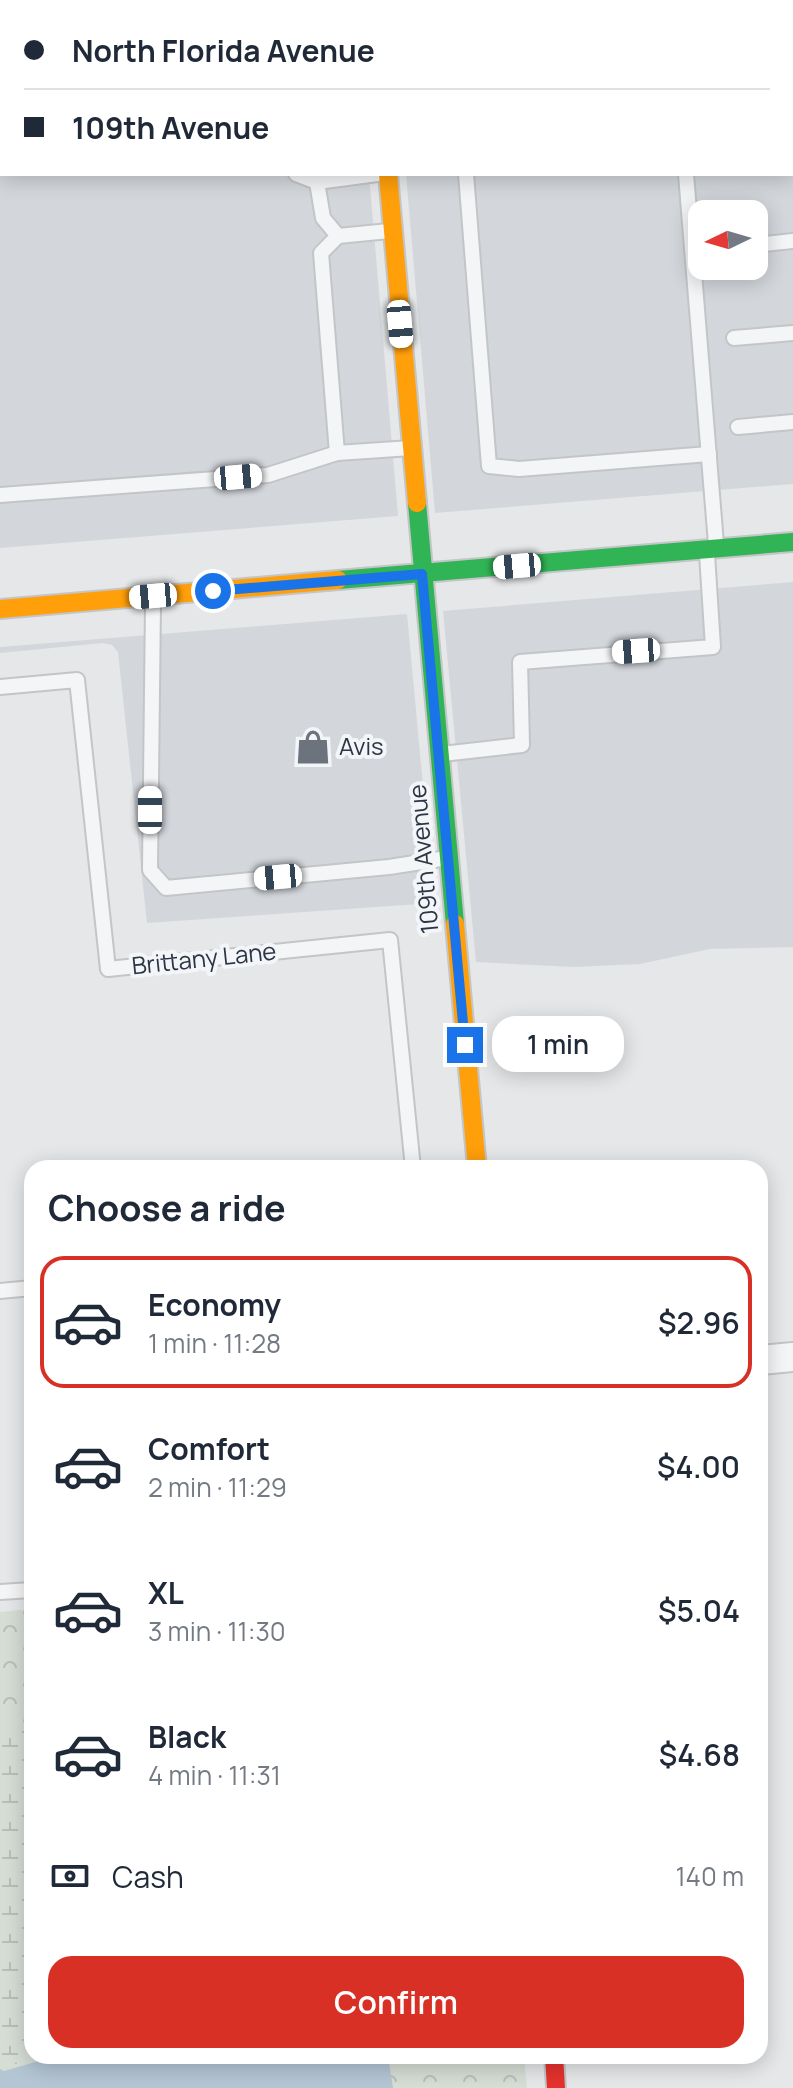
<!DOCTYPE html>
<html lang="en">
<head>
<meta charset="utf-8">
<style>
	:root { --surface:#fff; --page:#f2f2f3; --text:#1f2937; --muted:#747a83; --line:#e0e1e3; --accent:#d93025 }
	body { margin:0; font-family:Manrope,sans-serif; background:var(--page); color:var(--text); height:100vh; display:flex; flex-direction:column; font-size:30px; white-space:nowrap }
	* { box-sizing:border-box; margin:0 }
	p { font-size:26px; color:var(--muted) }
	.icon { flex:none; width:44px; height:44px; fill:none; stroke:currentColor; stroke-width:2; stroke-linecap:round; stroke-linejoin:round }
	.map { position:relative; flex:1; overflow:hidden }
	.panel { position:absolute; left:24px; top:1160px; width:744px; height:904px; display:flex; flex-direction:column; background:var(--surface); border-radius:24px; box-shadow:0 4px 20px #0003 }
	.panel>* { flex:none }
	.hud { position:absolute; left:0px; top:0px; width:794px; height:176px; box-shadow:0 4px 20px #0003; display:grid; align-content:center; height:176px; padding:0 24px; background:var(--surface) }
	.needle { width:52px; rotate:265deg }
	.buttons { position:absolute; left:688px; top:200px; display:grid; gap:16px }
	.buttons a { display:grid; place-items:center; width:80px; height:80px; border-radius:16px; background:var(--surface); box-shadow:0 4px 20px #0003; font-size:40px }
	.end { position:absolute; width:36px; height:36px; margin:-18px; border:10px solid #1a73e8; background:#fff; box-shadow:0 0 0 4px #fff }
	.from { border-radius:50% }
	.bubble { position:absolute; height:56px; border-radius:24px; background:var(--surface); box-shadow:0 4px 20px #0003; font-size:26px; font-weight:600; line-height:56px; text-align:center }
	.car { position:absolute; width:24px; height:48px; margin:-24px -12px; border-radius:10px; box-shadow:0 0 6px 2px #0007; background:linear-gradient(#fff 24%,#345 0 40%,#fff 0 76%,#345 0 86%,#fff 0) }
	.hud b { display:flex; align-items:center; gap:28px; height:76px; font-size:30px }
	.hud b+b { border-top:2px solid var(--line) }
	.hud i { width:20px; height:20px; background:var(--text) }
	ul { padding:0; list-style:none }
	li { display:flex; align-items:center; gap:24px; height:132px; margin:0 16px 12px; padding:0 8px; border:4px solid transparent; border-radius:24px }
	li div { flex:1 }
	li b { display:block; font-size:30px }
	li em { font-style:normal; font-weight:600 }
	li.selected { border-color:var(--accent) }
	li>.icon { width:72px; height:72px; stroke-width:1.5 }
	h2 { padding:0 24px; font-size:36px; line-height:96px }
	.pay { display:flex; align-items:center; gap:20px; height:88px; padding:0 24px; font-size:30px }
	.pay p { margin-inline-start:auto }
	.cta { display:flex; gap:16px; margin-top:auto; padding:16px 24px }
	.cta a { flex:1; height:92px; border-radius:24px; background:var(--accent); color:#fff; font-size:32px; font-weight:600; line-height:92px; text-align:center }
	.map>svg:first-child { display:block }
	.built { fill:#d3d7dc; fill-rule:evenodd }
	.forest { fill:url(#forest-crowns) }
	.wetland { fill:url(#wetland-marsh) }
	.water { fill:#b4c5d3 }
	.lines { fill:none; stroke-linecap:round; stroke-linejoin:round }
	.lane-casing { stroke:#c3c5c7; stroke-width:18 }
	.street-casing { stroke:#c3c5c7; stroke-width:32 }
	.fast-casing { stroke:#c3c5c7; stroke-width:22 }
	.slow-casing { stroke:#c3c5c7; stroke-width:22 }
	.jam-casing { stroke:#c3c5c7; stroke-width:22 }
	.lane { stroke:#f4f5f6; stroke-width:14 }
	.street { stroke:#f4f5f6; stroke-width:28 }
	.fast { stroke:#30b455; stroke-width:18 }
	.slow { stroke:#ff9f0a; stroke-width:18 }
	.jam { stroke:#e5322d; stroke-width:18 }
	.route { stroke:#1a73e8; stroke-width:10 }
	.labels { text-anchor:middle; stroke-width:8; stroke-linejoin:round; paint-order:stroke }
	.poi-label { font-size:24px; fill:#2b3543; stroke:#f3f5f8; text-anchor:start }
	.street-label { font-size:24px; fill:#2b3543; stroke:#f3f5f8 }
</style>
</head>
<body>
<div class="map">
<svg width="793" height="2088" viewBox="0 0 793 2088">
	<defs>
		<pattern id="forest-crowns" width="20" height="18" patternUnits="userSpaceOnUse" patternTransform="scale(2)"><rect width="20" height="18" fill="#d6ddd5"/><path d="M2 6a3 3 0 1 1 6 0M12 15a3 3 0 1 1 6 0" fill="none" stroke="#b8beb8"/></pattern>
		<pattern id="wetland-marsh" width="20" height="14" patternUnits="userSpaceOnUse" patternTransform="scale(2)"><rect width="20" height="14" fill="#d6ddd5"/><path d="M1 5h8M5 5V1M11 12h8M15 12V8" fill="none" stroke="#b8beb8"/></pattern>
	</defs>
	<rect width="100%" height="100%" fill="#e5e7e9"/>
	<g class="built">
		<polygon points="0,0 355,0 2,2 2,174 369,174 398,516 0,548"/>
		<path d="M391,0H793V484L435,513L406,174H792V2ZM702,214H754V266H702Z"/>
		<polygon points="793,582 793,947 710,949 640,964 573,967 476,962 443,611"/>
		<polygon points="407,614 434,903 147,923 118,652 112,645 103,643 0,653 0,647"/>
	</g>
	<polygon class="forest" points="32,1609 32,2056 524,2056 527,2088 0,2088 0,1612"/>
	<polygon class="wetland" points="32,1721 32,2056 40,2056 3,2066 0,2065 0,1725"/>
	<polygon class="water" points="56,2056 388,2056 393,2088 0,2088 0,2069 4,2071"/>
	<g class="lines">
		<g class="lane-casing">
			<g id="lane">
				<polyline points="259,0 259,2"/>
				<polyline points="0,41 2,41"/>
				<polyline points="792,49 793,49"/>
				<polyline points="792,157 793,157"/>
				<polyline points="296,174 317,182"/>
				<polyline points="466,174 489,466 519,469 709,454"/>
				<polyline points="686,174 716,544"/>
				<polyline points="338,236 323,218 317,182 377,174"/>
				<polyline points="754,245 793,241"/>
				<polyline points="734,338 793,333"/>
				<polyline points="738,427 793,422"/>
				<polyline points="337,453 321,253 338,236 389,231"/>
				<polyline points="0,495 268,475 337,453 411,448"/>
				<polyline points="153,602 150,870 166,888 389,867 447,858"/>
				<polyline points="0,687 77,680 108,969 390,940 413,1168"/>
				<polyline points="442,754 522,745 520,662 713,647 707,554"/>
				<polyline points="0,1291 32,1288"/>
				<polyline points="0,1592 32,1590"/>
			</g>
		</g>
		<g class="street-casing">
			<g id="street">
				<polyline points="373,0 373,2"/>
				<polyline points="760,1360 793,1357"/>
			</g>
		</g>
		<g class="fast-casing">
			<g id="fast">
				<polyline points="417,503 455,924"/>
				<polyline points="338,580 793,542"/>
			</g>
		</g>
		<g class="slow-casing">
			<g id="slow">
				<polyline points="388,174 417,503"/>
				<polyline points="0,609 338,580"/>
				<polyline points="455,924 477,1168"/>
			</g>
		</g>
		<g class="jam-casing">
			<polyline id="jam" points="554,2056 556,2088"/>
		</g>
		<use href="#lane" class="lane"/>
		<use href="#street" class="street"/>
		<use href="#fast" class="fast"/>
		<use href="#slow" class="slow"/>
		<use href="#jam" class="jam"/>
	</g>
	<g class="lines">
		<polyline class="route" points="213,591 422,574 465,1045"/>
	</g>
	<defs>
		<g id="shop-bare" transform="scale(2.76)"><path d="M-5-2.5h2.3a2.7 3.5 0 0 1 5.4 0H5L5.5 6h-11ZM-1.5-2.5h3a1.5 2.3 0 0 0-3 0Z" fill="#6c737d" stroke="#f3f5f8" stroke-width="2.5" paint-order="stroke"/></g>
	</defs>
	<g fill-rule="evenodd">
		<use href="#shop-bare" x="313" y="747"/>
	</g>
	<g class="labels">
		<g class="poi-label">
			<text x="339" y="755">Avis</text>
		</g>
		<g class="street-label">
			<text transform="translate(424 859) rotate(-95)" y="8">109th Avenue</text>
			<text transform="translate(204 959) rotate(-6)" y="8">Brittany Lane</text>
		</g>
	</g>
</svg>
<div class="buttons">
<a><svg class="needle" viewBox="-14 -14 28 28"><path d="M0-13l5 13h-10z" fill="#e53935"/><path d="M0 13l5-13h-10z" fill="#747a83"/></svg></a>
</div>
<i class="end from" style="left:213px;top:591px"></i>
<i class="end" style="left:465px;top:1045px"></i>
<div class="bubble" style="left:492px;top:1016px;width:132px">1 min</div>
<i class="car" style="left:400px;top:324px;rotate:175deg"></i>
<i class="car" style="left:238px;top:477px;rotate:85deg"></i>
<i class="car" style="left:517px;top:566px;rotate:265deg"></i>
<i class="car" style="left:153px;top:596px;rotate:265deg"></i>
<i class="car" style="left:636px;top:651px;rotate:266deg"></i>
<i class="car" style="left:150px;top:810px;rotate:0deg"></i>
<i class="car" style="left:278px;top:877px;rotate:265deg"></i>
<div class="hud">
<b><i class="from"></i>North Florida Avenue</b>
<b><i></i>109th Avenue</b>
</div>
<section class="panel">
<h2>Choose a ride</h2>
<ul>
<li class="selected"><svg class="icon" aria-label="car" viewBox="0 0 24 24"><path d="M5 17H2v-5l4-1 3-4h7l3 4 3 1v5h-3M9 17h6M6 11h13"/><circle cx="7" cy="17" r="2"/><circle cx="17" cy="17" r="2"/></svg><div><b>Economy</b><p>1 min · 11:28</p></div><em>$2.96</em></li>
<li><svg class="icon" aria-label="car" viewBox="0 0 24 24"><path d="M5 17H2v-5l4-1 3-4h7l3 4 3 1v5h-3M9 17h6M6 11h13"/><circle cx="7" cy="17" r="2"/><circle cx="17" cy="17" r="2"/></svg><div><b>Comfort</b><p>2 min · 11:29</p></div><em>$4.00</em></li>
<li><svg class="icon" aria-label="car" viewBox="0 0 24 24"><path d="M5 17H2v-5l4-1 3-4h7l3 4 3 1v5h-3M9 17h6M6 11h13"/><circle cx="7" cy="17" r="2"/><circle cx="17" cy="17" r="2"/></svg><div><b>XL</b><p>3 min · 11:30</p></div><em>$5.04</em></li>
<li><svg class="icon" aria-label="car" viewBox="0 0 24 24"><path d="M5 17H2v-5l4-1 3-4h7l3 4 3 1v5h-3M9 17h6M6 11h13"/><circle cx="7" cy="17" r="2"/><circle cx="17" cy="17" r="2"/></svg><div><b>Black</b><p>4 min · 11:31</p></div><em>$4.68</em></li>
</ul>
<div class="pay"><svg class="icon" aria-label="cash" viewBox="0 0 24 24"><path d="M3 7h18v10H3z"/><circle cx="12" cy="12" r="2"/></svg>Cash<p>140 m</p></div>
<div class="cta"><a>Confirm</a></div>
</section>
</div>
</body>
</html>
